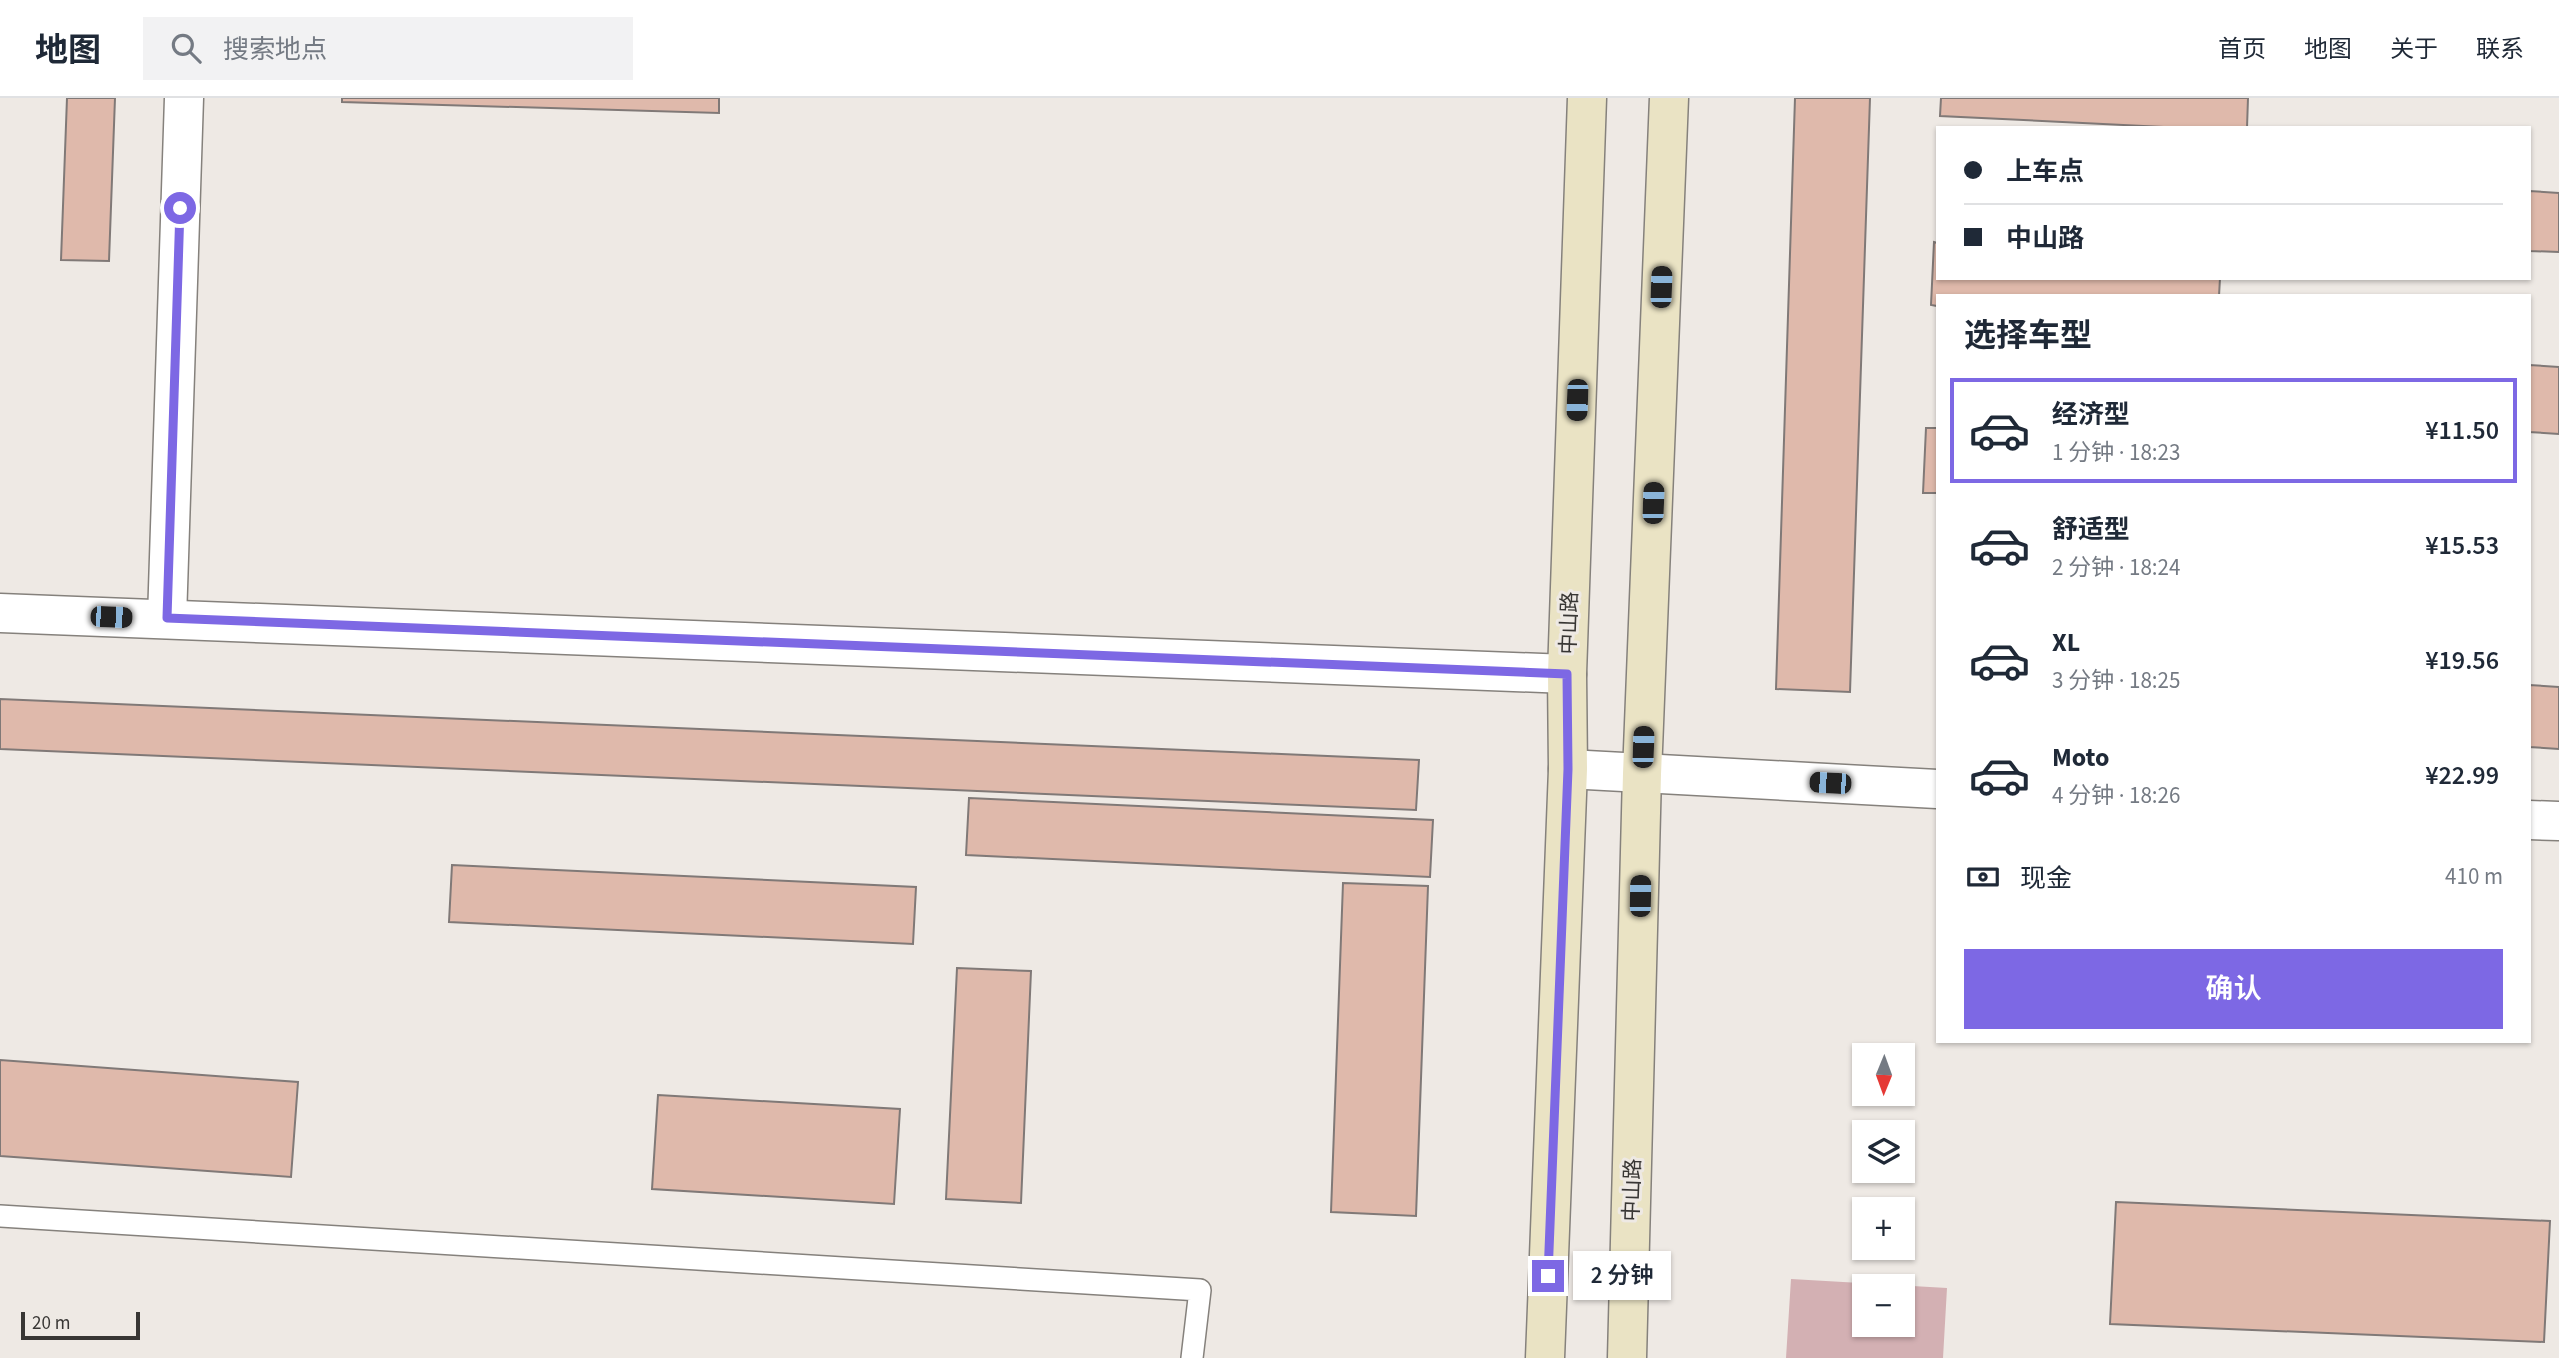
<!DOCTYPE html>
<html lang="zh">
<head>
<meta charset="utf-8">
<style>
	:root { --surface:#fff; --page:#f2f2f3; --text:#1f2937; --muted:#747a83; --line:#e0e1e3; --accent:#7d68e4 }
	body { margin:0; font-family:"Source Sans 3","Noto Sans SC",sans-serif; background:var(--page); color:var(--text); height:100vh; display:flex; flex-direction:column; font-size:26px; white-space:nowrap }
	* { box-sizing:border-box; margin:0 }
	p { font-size:23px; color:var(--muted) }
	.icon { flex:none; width:38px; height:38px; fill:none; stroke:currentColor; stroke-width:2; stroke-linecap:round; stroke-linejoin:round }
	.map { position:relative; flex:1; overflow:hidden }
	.panel { position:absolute; left:1936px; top:196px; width:595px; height:749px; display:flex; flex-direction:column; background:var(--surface); border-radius:0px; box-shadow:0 2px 5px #0004 }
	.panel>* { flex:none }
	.banner { position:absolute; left:1936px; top:28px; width:595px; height:154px; border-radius:0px; box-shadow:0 2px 5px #0004; display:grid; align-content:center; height:154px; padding:0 28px; background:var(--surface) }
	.needle { width:46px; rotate:181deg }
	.tools { position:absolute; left:1852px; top:945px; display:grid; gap:14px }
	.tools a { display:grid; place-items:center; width:63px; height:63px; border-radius:0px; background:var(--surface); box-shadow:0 2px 5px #0004; font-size:35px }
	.scale { position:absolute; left:21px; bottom:18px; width:119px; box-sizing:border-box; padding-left:7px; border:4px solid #383634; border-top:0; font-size:19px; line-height:24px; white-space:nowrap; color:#383634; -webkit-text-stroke:5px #eee9e4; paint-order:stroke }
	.end { position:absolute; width:32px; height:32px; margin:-16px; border:9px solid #7d68e4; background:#fff; box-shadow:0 0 0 4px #fff }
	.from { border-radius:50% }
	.bubble { position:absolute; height:49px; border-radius:0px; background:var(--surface); box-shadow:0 2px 5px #0004; font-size:23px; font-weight:600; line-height:49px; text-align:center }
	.car { position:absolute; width:21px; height:42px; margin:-21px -10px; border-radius:9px; box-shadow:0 0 5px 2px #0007; background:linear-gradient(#222 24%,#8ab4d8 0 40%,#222 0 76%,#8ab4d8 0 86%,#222 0) }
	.banner b { display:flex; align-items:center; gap:24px; height:66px; font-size:26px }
	.banner b+b { border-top:2px solid var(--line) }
	.banner i { width:18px; height:18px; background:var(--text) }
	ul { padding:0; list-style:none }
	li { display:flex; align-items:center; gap:21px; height:105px; margin:0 14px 10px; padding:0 14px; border:4px solid transparent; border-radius:0px }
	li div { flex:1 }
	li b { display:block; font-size:26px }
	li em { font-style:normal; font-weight:600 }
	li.selected { border-color:var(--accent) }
	li>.icon { width:63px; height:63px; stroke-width:1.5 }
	h2 { padding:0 28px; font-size:32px; line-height:84px }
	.pay { display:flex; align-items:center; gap:18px; height:77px; padding:0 28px; font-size:26px }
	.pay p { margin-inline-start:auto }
	.action { display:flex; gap:14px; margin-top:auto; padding:14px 28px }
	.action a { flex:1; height:80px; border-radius:0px; background:var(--accent); color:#fff; font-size:28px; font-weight:600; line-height:80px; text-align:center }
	header { display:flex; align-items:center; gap:42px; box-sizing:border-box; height:98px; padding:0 35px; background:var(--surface); border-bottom:2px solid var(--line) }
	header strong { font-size:33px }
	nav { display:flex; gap:38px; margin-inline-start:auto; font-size:24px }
	.search { width:490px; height:63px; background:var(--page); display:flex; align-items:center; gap:18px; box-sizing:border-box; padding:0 24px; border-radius:0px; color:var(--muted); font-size:26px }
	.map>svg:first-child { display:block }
	.green { fill:#d3b0b3; fill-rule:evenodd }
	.building { fill:#dfb9ab; stroke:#807977; stroke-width:2 }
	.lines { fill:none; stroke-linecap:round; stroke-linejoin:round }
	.lane-casing { stroke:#85817c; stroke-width:24 }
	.street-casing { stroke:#85817c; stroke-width:41 }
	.secondary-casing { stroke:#85817c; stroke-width:41 }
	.lane { stroke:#fff; stroke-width:21 }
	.street { stroke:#fff; stroke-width:38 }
	.secondary { stroke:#eae3c4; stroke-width:38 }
	.route { stroke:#7d68e4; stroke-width:9 }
	.labels { text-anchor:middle; stroke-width:6; stroke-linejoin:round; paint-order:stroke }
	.street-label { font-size:21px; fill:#383634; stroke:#eee9e4 }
</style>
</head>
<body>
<header>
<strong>地图</strong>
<div class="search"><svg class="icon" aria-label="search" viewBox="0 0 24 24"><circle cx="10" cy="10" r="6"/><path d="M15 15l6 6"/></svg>搜索地点</div>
<nav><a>首页</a><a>地图</a><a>关于</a><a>联系</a></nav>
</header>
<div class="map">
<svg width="2559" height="1260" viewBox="0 0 2559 1260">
	<rect width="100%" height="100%" fill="#eee9e4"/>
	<path class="green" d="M1791,1181L1947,1190L1943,1260H1786ZM1864,1188H1902V1227H1864Z"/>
	<g class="building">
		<polygon points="67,0 115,0 109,163 61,162"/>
		<polygon points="342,0 719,0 719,15 342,4"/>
		<polygon points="1795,0 1870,0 1850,594 1776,591"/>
		<polygon points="1941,0 2248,0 2247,30 2184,30 1940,18"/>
		<polygon points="2529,93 2559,95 2559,154 2529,153"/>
		<polygon points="1934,144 1937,145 1937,180 2220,180 2219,198 1937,198 1937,208 1931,207"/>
		<polygon points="2529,267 2559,269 2559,336 2529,334"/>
		<polygon points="1926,330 1937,330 1937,395 1923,395"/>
		<polygon points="2529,587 2559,589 2559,651 2529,649"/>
		<polygon points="0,601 1419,662 1416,712 0,651"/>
		<polygon points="969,700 1433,722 1430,779 966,757"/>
		<polygon points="452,767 916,789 913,846 449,824"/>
		<polygon points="1343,785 1428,788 1416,1118 1331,1114"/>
		<polygon points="957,870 1031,873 1021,1105 946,1101"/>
		<polygon points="0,962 298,984 291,1079 0,1058"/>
		<polygon points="658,997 900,1011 894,1106 652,1091"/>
		<polygon points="2116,1104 2550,1123 2544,1244 2110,1226"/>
	</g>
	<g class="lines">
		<g class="lane-casing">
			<polyline id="lane" points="0,1118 1200,1192 1192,1260"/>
		</g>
		<g class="street-casing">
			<g id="street">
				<polyline points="0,515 1567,576"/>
				<polyline points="167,521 184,0"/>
				<polyline points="1568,671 1937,691"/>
				<polyline points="2529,722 2559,723"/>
			</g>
		</g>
		<g class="secondary-casing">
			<g id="secondary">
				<polyline points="1545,1260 1568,671 1567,576 1587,0"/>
				<polyline points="1627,1260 1642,676 1669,0"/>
			</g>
		</g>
		<use href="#lane" class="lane"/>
		<use href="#street" class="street"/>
		<use href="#secondary" class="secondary"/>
	</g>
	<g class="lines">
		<polyline class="route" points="180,110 167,520 1567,576 1568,671 1548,1178"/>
	</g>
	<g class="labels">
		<g class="street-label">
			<text transform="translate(1569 525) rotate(-88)" y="7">中山路</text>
			<text transform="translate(1632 1092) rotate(-88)" y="7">中山路</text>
		</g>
	</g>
</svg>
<div class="tools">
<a><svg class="needle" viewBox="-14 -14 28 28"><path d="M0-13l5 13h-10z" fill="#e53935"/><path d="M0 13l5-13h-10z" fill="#747a83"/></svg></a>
<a><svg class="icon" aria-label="layers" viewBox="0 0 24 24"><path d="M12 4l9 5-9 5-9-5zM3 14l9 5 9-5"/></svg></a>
<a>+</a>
<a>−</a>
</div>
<div class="scale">20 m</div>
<i class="end from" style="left:180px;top:110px"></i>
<i class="end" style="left:1548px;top:1178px"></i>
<div class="bubble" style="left:1573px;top:1153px;width:98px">2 分钟</div>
<i class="car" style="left:1661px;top:189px;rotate:2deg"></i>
<i class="car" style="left:1577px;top:302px;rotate:182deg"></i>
<i class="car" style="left:1653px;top:405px;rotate:2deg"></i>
<i class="car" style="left:111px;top:519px;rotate:92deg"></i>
<i class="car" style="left:1643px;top:649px;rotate:2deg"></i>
<i class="car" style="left:1830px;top:685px;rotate:273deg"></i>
<i class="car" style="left:1640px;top:798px;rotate:1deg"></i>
<div class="banner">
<b><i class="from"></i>上车点</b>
<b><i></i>中山路</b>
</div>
<section class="panel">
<h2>选择车型</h2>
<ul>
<li class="selected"><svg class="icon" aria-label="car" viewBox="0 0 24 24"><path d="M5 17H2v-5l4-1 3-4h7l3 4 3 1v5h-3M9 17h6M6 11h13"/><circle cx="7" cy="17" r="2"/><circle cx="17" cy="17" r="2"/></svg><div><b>经济型</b><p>1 分钟 · 18:23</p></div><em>¥11.50</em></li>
<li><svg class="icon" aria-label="car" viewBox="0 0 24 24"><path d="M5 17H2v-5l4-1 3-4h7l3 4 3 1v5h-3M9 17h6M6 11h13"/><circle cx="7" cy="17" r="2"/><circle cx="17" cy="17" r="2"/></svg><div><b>舒适型</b><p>2 分钟 · 18:24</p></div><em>¥15.53</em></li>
<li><svg class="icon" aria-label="car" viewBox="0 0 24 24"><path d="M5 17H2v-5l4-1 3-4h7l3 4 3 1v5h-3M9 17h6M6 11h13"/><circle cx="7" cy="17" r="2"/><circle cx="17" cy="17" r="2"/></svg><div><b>XL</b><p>3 分钟 · 18:25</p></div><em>¥19.56</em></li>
<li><svg class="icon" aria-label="car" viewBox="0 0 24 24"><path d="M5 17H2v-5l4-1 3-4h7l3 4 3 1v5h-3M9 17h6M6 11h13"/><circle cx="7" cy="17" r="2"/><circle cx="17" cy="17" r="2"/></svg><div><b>Moto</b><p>4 分钟 · 18:26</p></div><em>¥22.99</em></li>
</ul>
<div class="pay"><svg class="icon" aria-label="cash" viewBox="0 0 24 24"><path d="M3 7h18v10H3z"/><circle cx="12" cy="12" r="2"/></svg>现金<p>410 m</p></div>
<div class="action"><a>确认</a></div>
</section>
</div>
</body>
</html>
